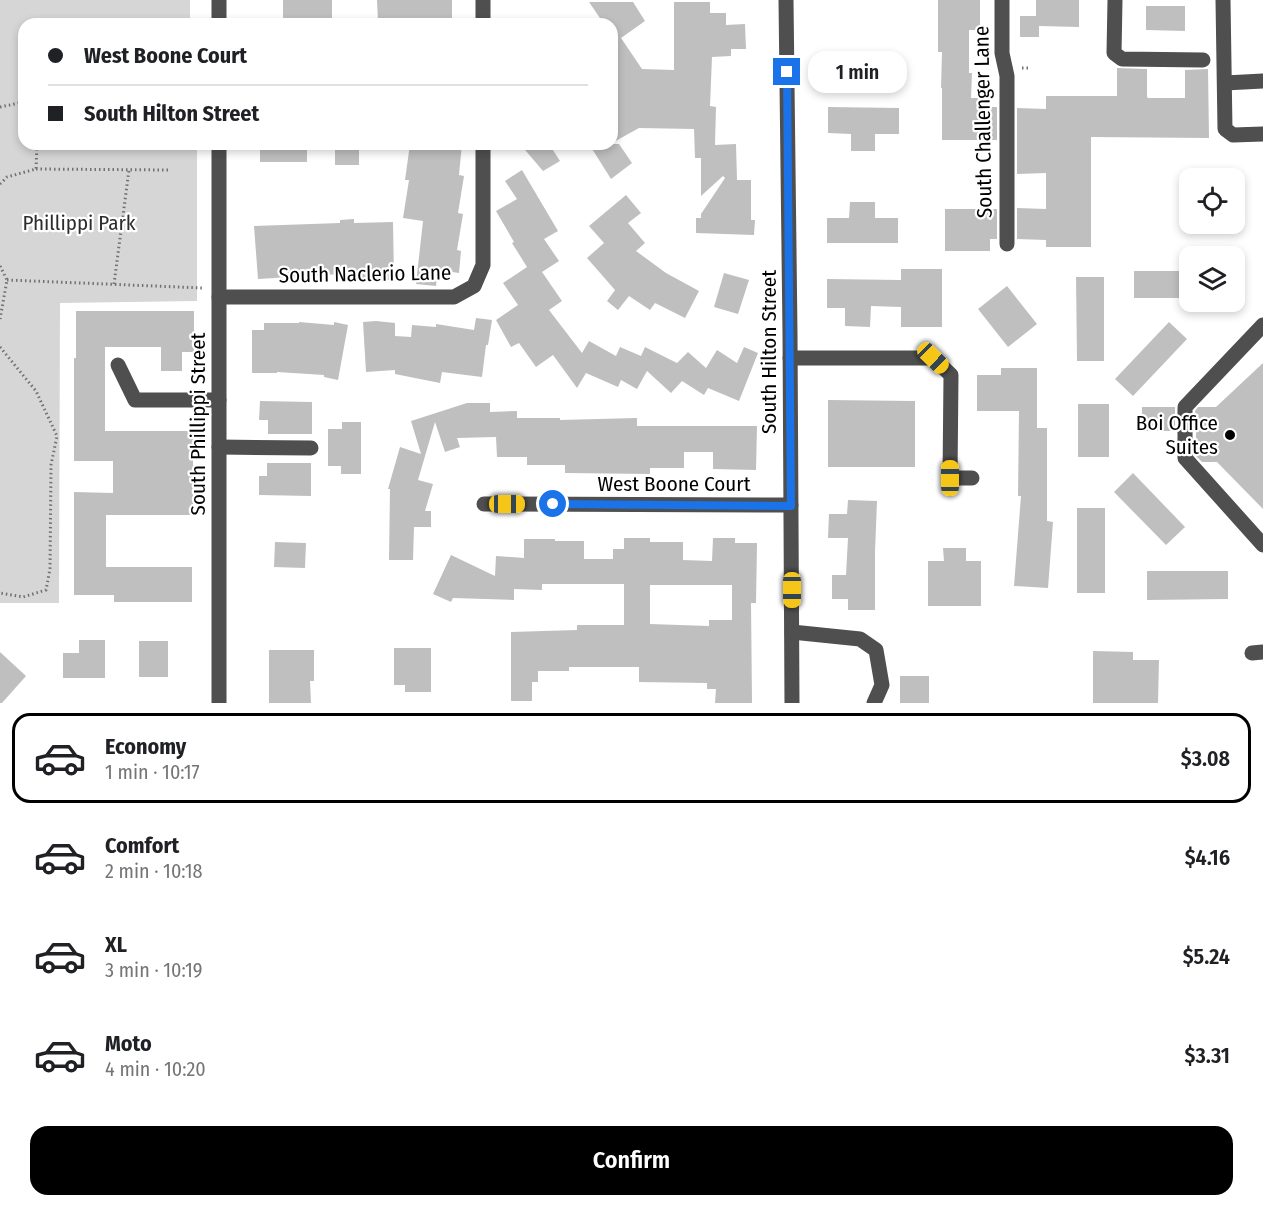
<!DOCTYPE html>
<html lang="en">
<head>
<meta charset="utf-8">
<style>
	:root { --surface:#fff; --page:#f2f2f2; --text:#202124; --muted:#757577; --line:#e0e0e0; --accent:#000 }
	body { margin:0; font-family:"Fira Sans Condensed",sans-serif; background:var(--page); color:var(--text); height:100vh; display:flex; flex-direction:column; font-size:22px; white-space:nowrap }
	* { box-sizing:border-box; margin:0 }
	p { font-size:20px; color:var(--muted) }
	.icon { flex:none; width:33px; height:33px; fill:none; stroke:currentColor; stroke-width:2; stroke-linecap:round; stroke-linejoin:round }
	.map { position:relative; height:703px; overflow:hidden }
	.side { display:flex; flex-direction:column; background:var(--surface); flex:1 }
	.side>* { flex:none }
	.guide { position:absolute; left:18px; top:18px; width:600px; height:132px; border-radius:18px; box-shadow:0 3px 9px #0003; display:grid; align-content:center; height:132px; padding:0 30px; background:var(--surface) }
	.tools { position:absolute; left:1179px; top:168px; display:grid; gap:12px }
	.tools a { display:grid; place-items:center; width:66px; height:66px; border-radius:12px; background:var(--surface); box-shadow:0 3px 9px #0003; font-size:30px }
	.end { position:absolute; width:27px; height:27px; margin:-14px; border:8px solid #1a73e8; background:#fff; box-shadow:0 0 0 3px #fff }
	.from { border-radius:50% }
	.bubble { position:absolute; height:42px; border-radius:18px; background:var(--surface); box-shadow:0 3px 9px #0003; font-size:20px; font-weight:600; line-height:42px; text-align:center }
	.car { position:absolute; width:18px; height:36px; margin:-18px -9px; border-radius:8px; box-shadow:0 0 4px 2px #0007; background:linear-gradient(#f5c518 24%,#345 0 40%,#f5c518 0 76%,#345 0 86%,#f5c518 0) }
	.guide b { display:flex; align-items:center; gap:21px; height:57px; font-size:22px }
	.guide b+b { border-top:2px solid var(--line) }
	.guide i { width:15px; height:15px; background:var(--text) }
	ul { padding:10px 0 0; list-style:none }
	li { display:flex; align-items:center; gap:18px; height:90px; margin:0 12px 9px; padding:0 18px; border:3px solid transparent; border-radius:18px }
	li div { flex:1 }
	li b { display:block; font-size:22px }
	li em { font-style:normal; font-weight:600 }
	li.active { border-color:var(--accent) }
	li>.icon { width:54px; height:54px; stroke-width:1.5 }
	.primary-button { display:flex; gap:12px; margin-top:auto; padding:12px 30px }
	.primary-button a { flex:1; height:69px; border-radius:18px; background:var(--accent); color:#fff; font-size:24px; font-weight:600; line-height:69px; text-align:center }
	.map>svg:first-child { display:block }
	.green { fill:#d6d6d6 }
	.building { fill:#bfbfbf; fill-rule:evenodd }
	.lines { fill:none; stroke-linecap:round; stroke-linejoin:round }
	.path { stroke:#717171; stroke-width:3; stroke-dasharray:1.5 3; stroke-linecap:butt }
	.minor { stroke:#4f4f4f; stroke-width:15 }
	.route { stroke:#1a73e8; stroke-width:8 }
	.poi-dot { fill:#000; stroke:#fff; stroke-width:2 }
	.labels { text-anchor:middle; stroke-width:4.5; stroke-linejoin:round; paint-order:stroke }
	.street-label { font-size:21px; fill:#000; stroke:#fff }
	.park-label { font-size:21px; fill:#2d2d2d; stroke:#fff }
	.poi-label { font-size:21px; fill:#000; stroke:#fff; text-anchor:end }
</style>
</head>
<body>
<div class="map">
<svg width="1263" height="703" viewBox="0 0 1263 703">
	<rect width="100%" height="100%" fill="#fff"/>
	<polygon class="green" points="0,0 190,0 190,24 24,24 24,144 197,144 197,301 60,303 59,603 0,603"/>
	<g class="building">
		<rect x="283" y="0" width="49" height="22"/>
		<polygon points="377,0 452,0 452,22 378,22"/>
		<polygon points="938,0 980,0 980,30 969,30 969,73 972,73 971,98 990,98 990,107 997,107 997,140 942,140 942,88 941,88 942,52 938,52"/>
		<polygon points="1036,0 1079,0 1079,27 1039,26 1039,37 1020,37 1020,16 1036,16"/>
		<polygon points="589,2 633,2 645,21 621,38 642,69 674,70 674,2 710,2 710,13 726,13 726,25 745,24 746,49 731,49 731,56 712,57 710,106 716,107 715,145 736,144 737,180 751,180 751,220 755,220 754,235 696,233 696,218 701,218 701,214 725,178 723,176 701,196 701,158 695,158 694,129 639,128 612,143 612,24 604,24"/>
		<polygon points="1146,6 1185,6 1185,31 1146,30"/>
		<polygon points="1117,68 1147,69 1147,97 1148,98 1185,98 1185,70 1208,69 1209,138 1091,137 1091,247 1046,247 1046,240 1017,239 1017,208 1046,209 1046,173 1017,174 1017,108 1046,109 1046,96 1117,96"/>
		<polygon points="828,107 899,108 899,134 875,134 875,151 851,151 851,134 828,133"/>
		<rect x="260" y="144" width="47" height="18"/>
		<rect x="335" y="144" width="24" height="21"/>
		<polygon points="410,144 462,144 459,175 464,176 458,213 463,214 457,250 461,251 459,273 438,270 436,286 416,284 423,221 403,218 409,180 405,180"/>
		<polygon points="520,144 549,144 560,161 543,171"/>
		<polygon points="589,144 619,144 632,163 611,179"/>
		<polygon points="522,170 558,231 544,239 559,261 542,272 562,301 549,310 582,353 589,341 616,356 620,347 641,356 645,347 677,363 688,352 706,368 717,350 737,363 744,347 758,353 739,401 708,388 704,395 682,381 671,393 647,371 637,389 621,380 618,387 586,373 577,388 553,355 536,367 519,343 511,347 496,320 518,305 503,283 527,267 512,243 514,242 496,211 517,199 505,181"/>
		<polygon points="626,195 641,213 628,223 645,243 636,251 666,273 699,291 685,318 655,303 650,310 629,296 618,310 607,301 615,290 587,258 604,243 589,226"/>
		<polygon points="850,202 875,202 875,218 898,218 898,243 827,243 827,218 849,218"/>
		<polygon points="945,209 997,209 997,239 990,239 990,251 945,251"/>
		<polygon points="354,219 354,223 393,222 394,280 380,280 380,278 341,279 341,274 258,279 254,226 340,223 340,220"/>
		<polygon points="901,269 942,269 942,327 901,327 901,307 871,306 870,327 845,326 845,308 827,308 827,279 901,280"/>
		<rect x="1134" y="271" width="56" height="27"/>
		<polygon points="724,273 749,280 738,314 714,307"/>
		<polygon points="1076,277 1104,277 1104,361 1077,361"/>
		<polygon points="1007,286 1037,324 1008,347 978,309"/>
		<polygon points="76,311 194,311 194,352 182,352 182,371 161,371 161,347 105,347 105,431 193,431 193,515 106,515 106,567 192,567 192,602 114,602 114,595 74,595 74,492 113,493 113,461 74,461 74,358 76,358"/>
		<polygon points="476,318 492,320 488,345 486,345 482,377 442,372 440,383 395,374 395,370 366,372 363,322 376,321 395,323 395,336 411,337 412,325 436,327 436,324 474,330"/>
		<polygon points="299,322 334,325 334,322 348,325 338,380 324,377 324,375 277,372 277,373 252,373 252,330 264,330 264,323 299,323"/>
		<polygon points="1169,322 1187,339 1133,396 1115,379"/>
		<polygon points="1263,363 1263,509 1217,462 1202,462 1196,456 1196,431 1195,431 1195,411 1198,407 1216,407"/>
		<polygon points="1001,368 1037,368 1037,428 1047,428 1047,521 1053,522 1048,588 1014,586 1021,496 1018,496 1019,411 977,411 977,375 1001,375"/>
		<polygon points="828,400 915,401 915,467 828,467"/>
		<polygon points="260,401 312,402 312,434 268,434 268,420 259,420"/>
		<polygon points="467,403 490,403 490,412 517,411 517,418 560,418 560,420 637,418 637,426 757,426 756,470 713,469 713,452 684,452 684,468 650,468 650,474 565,473 565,465 527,465 527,457 497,457 496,437 457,438 460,447 445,452 435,422 418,480 433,484 425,511 431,511 431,527 414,527 413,560 389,560 390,489 388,489 400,447 421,454 411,421"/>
		<rect x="1078" y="404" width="31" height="53"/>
		<rect x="1142" y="407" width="33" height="24"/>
		<polygon points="342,422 361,422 361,474 341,474 341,466 328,466 328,429 342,429"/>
		<polygon points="267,463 311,463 311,496 259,495 259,476 267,476"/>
		<polygon points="1133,473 1185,527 1166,545 1114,492"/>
		<polygon points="848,500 877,501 875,552 875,610 848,610 848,599 832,599 832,575 846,575 848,538 828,538 829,514 847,514"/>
		<rect x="1077" y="508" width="28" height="85"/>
		<path d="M624,538H650V542H683V560L712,561L713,538H735V543H757L756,603H751L752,703H715L716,689H707V683L639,682V667H569V671H538V682H532V701H511V632L577,630V625H624V584H542V590L514,589V600L453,598L451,602L433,594L451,555L495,576L496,556L524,558V539H555V541H584V559H613V549H624ZM650,585H732V620H709V626L650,624Z"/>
		<polygon points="275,542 306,543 305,568 274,567"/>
		<polygon points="943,548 966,548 966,561 981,561 981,606 928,606 928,561 944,561"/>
		<polygon points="1147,571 1228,571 1228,599 1147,600"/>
		<polygon points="79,640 105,640 105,678 63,678 63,653 79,653"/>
		<rect x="139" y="641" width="29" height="36"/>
		<polygon points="394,648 431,648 431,692 405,692 405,685 394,685"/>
		<polygon points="269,650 314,650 314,681 310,681 311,703 269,703"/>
		<polygon points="1093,651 1133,652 1133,660 1159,660 1158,703 1093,703"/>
		<polygon points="0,652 26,676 2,703 0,703"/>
		<rect x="900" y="676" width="29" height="27"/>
	</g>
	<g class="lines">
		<g class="path">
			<polyline points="1022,68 1029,68"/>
			<polyline points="0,107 24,102"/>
			<polyline points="36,169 168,170"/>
			<polyline points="0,184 7,177 36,169 37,144"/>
			<polyline points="0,266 7,280 0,319"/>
			<polyline points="7,280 203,288"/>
			<polyline points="114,284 129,170"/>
			<polyline points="0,347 36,391 57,436 51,465 50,569 46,590 23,597 0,593"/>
		</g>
		<g class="minor">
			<polyline points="219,0 219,24"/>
			<polyline points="786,0 790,334 792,703"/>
			<polyline points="1002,0 1002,53 1007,76 1007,244"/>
			<polyline points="1115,0 1114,53 1122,59 1203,60"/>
			<polyline points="1223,0 1225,129 1233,135 1263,134"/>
			<polyline points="483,24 483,0"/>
			<polyline points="1225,83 1263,81"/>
			<polyline points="219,297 454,297 474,286 483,265 483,144"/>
			<polyline points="1263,325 1185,407 1185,458 1263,545"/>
			<polyline points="790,358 933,358 951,375 950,478 972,478"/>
			<polyline points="118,365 135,400 219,400"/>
			<polyline points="219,447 311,448"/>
			<polyline points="484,504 791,505"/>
			<polyline points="792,632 860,639 876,650 882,685 874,703"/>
			<polyline points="1252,653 1263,652"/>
			<polyline points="219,703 219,144"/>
		</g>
	</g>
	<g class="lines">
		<polyline class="route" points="553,504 791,506 787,72"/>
	</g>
	<circle class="poi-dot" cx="1230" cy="435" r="6"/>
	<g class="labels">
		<g class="street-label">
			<text transform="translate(983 122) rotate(-91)" y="7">South Challenger Lane</text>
			<text transform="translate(365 274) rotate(-1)" y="7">South Naclerio Lane</text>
			<text transform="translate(769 352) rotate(-90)" y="7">South Hilton Street</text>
			<text transform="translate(198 424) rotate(-90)" y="7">South Phillippi Street</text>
			<text x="674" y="491">West Boone Court</text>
		</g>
		<g class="park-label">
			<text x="79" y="230">Phillippi Park</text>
		</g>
		<g class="poi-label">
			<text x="1218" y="430">Boi Office<tspan x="1218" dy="24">Suites</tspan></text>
		</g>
	</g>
</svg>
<div class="tools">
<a><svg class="icon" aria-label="locate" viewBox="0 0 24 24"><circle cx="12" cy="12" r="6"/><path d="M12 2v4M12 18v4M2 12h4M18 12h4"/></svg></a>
<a><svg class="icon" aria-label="layers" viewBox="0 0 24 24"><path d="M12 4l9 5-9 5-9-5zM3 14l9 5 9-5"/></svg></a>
</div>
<i class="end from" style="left:553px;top:504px"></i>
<i class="end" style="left:787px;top:72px"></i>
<div class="bubble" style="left:808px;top:51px;width:99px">1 min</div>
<i class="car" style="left:933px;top:358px;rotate:134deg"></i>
<i class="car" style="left:950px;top:478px;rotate:0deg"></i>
<i class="car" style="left:507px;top:504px;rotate:90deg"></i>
<i class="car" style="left:792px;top:590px;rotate:180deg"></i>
<div class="guide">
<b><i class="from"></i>West Boone Court</b>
<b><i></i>South Hilton Street</b>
</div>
</div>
<section class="side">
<ul>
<li class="active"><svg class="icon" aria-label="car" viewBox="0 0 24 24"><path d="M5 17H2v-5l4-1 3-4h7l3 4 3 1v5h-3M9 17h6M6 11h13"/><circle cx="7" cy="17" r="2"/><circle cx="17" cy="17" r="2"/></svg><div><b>Economy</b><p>1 min · 10:17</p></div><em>$3.08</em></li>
<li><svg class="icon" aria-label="car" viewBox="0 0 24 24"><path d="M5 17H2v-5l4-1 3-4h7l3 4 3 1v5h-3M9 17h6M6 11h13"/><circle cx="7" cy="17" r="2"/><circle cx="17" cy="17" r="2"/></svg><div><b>Comfort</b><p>2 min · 10:18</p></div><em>$4.16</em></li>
<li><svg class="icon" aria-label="car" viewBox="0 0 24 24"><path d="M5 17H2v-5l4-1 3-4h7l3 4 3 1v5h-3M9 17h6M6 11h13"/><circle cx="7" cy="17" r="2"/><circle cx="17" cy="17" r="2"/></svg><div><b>XL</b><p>3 min · 10:19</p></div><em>$5.24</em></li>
<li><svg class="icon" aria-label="car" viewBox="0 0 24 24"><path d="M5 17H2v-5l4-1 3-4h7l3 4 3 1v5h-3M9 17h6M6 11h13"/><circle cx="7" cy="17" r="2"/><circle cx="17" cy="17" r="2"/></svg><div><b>Moto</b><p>4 min · 10:20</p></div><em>$3.31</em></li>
</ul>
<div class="primary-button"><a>Confirm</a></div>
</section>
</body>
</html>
